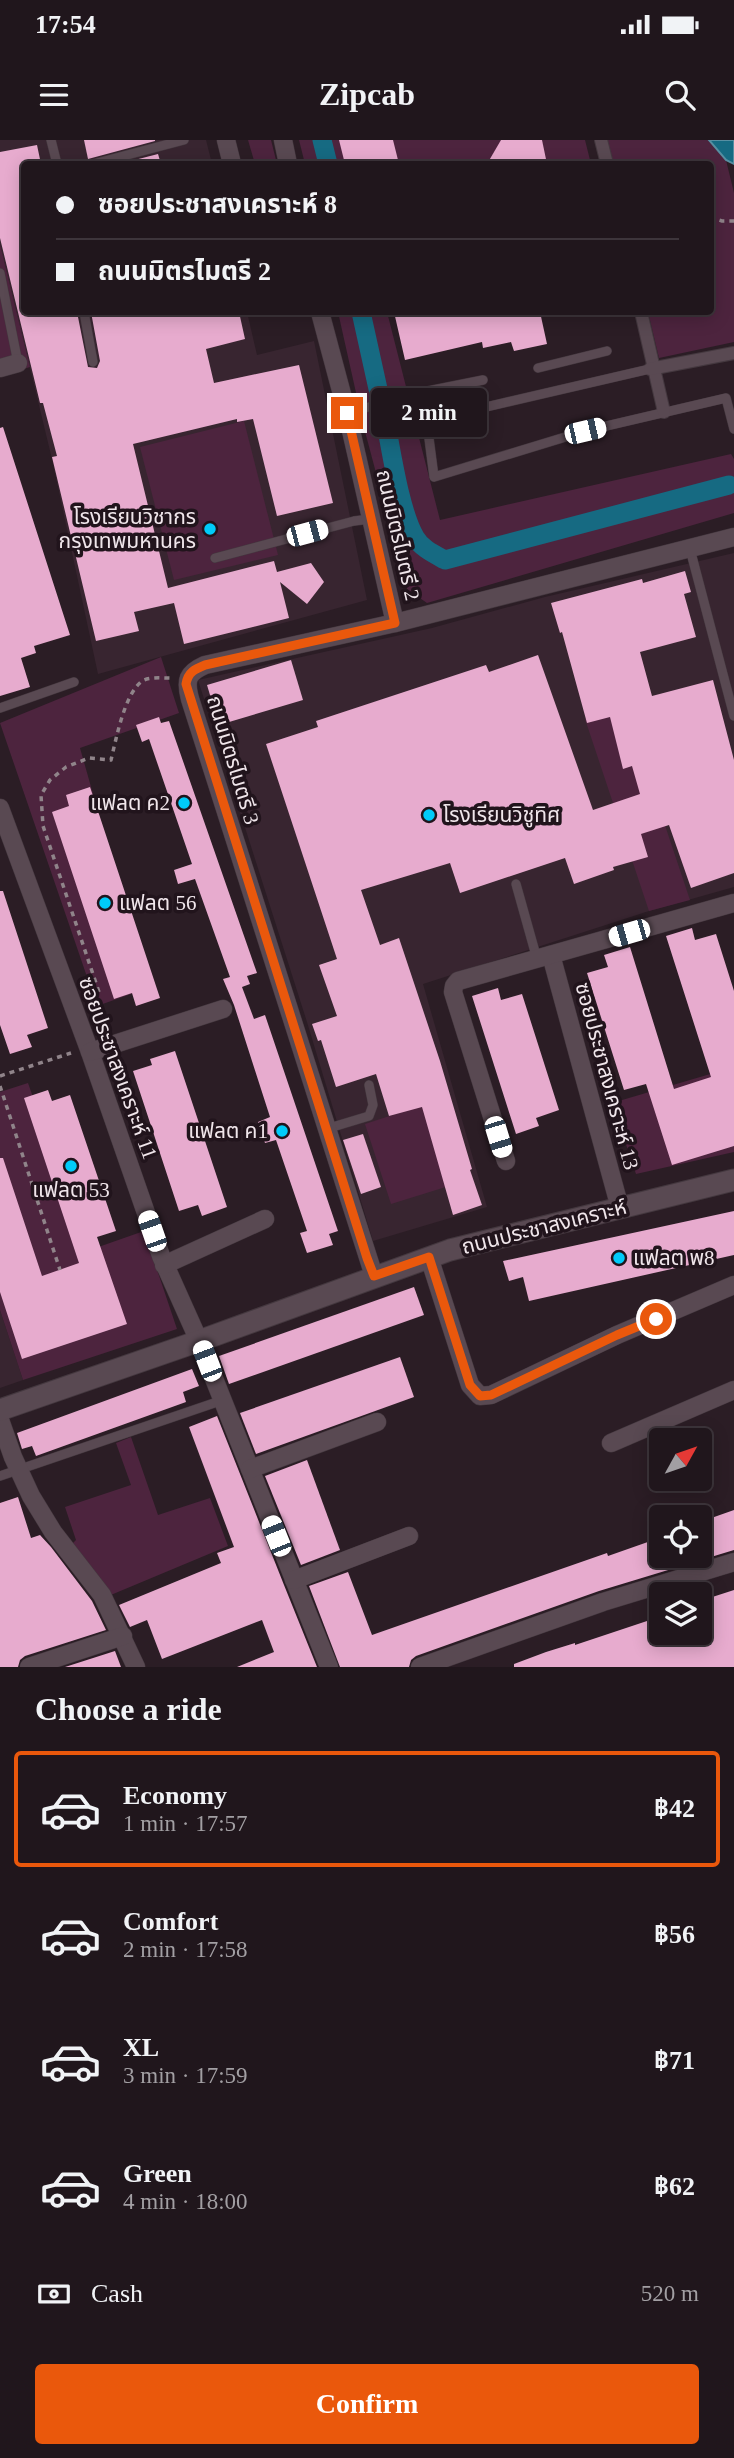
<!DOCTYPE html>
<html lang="en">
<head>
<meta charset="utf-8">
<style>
	:root { --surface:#20161c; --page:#281f25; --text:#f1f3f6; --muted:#a29fa3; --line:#3d353b; --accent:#ea580c }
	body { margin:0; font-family:"Times New Roman","Noto Sans Thai",serif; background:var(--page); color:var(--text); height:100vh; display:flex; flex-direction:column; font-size:26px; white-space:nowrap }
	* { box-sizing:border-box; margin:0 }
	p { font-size:23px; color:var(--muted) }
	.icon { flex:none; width:38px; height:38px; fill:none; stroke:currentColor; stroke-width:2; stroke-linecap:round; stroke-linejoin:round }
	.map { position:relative; height:1527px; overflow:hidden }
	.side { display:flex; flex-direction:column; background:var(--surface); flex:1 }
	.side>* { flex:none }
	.banner { position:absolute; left:21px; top:21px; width:693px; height:154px; border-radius:7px; box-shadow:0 4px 18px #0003,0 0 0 2px var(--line); display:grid; align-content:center; height:154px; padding:0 35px; background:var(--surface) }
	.needle { width:46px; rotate:50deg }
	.controls { position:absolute; left:649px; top:1288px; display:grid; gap:14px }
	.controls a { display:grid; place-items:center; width:63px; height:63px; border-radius:7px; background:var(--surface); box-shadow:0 4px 18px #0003,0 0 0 2px var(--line); font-size:35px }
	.end { position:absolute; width:32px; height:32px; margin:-16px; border:9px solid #ea580c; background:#fff; box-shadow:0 0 0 4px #fff }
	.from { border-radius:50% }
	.bubble { position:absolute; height:49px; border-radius:7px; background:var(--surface); box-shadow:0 4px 18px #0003,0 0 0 2px var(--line); font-size:23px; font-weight:700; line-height:49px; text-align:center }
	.car { position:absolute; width:21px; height:42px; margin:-21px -10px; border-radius:9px; box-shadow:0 0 5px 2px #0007; background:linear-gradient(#fff 24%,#345 0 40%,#fff 0 76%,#345 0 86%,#fff 0) }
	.banner b { display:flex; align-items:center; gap:24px; height:66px; font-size:26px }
	.banner b+b { border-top:2px solid var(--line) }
	.banner i { width:18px; height:18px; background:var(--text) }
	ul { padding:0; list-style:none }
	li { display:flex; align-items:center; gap:21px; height:116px; margin:0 14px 10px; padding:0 21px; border:4px solid transparent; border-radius:7px }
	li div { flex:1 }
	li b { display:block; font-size:26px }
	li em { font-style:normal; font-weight:700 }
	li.selected { border-color:var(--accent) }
	li>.icon { width:63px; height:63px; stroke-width:1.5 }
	h2 { padding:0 35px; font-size:32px; line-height:84px }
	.pay { display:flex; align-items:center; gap:18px; height:77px; padding:0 35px; font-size:26px }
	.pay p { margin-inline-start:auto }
	.button { display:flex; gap:14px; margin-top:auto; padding:14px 35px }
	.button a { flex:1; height:80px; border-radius:7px; background:var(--accent); color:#fff; font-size:28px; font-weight:700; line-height:80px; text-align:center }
	.status { display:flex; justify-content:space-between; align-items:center; height:49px; padding:0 35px; background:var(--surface); direction:ltr }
	.status svg { height:19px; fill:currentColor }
	header { display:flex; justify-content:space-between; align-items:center; height:91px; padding:0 35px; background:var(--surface); font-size:32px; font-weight:700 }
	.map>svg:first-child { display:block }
	.built { fill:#382530 }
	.green { fill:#4d243e }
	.water { fill:#166a82; stroke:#578fa2; stroke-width:2 }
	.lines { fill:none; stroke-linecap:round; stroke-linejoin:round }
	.canal { stroke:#166a82; stroke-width:19 }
	.building { fill:#e7abce }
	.service-casing { stroke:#44383f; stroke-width:10 }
	.pedestrian-casing { stroke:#44383f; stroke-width:14 }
	.minor-casing { stroke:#44383f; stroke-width:19 }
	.tertiary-casing { stroke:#44383f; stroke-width:23 }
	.path { stroke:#90848a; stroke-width:3.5; stroke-dasharray:5 5; stroke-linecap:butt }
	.service { stroke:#594952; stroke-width:9 }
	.pedestrian { stroke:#594952; stroke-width:12 }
	.minor { stroke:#594952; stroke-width:18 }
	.tertiary { stroke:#594952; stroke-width:21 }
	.route { stroke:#ea580c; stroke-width:9 }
	.poi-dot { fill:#00cbf9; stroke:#21141c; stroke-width:2.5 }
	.labels { text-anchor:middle; stroke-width:7; stroke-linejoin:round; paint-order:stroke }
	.poi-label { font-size:21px; fill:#f0e6eb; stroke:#21141c; text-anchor:end }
	.street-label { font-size:21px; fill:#f0e6eb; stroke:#21141c }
</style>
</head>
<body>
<div class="status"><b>17:54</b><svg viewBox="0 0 49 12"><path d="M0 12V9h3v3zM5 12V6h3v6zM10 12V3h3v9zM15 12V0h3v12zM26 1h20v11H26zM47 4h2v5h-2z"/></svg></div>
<header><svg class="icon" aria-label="menu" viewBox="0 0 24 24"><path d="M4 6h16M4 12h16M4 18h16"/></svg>Zipcab<svg class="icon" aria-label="search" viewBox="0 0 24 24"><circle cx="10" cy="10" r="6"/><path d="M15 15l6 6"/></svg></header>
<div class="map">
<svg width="734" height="1527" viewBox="0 0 734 1527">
	<rect width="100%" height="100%" fill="#2b1d25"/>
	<g class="built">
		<polygon points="0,0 206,0 212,24 24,24 24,172 247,172 257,215 314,201 367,460 98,534 52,319 0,104"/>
		<polygon points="734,413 734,747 649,771 423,844 487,1067 373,1101 307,882 198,540 432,488 545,457"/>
		<polygon points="0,1170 23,1240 0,1248"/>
	</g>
	<g class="green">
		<polygon points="248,0 271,0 277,24 255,24"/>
		<polygon points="299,0 585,0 591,24 305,24"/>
		<polygon points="606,0 709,0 726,20 734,53 734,202 659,218 648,172 710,172 710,24 612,24"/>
		<polygon points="0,104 30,227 0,236"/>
		<polygon points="338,172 387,172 440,380 731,314 734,319 734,373 427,463 407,449 363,284"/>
		<polygon points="244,281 278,415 174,440 140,307"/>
		<polygon points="161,517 179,573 80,608 148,848 97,866 0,583"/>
		<polygon points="626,569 690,760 649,771 585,579"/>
		<polygon points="734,927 734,1012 636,1034 612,963"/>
		<polygon points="28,943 87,1111 144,1091 177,1189 23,1240 0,1170 0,952"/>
		<polygon points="423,965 449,1046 391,1064 365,984"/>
		<polygon points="131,1297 158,1375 210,1358 228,1406 106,1457 70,1406 76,1400 65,1367 131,1345 116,1303"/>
	</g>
	<polygon class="water" points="709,0 734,0 734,24 726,20"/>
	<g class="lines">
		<g class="canal">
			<polyline points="322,0 328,24"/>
			<polyline points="361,172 380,258"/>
			<path d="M384,274C391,307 399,369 415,397C421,408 434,414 445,420L729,345"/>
		</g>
	</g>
	<g class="building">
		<polygon points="84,0 155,0 155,1 88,19"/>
		<polygon points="339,0 393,0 399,24 345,24"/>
		<polygon points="501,0 542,0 547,24 487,24"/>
		<polygon points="37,5 41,24 24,24 24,172 77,172 88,227 97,228 100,221 91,172 239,172 245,199 206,209 214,243 299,225 333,363 277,376 253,279 237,282 237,279 133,304 168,448 274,421 277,432 311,423 324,442 307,464 280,442 289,478 184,504 174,463 134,472 139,491 96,501 52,317 57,316 43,263 40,263 0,98 0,12"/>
		<polygon points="158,14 161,24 119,24"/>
		<polygon points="394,172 540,172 547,204 514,211 511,202 483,208 482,202 405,220"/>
		<polygon points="3,287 70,495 34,506 36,513 21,518 30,547 0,556 0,288"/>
		<polygon points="685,431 691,452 684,454 696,497 640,512 652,556 713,540 734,620 734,733 691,748 669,685 641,694 648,717 613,727 614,730 574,744 565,718 460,753 450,723 361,750 380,805 399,798 440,921 472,1029 470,1030 482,1065 453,1075 422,967 389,976 376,934 336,947 321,900 318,901 312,884 337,876 319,825 337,819 266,604 318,587 316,581 486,525 489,532 538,515 593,670 640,654 632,626 623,629 610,577 587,583 562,492 560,493 551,463 642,439 643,443"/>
		<polygon points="291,520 303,560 219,585 207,545"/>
		<polygon points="159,577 161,583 169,581 257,833 247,836 250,844 242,847 254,879 265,875 338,1091 329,1094 333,1105 307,1113 300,1093 307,1091 276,1000 265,1003 258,982 270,977 234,865 223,839 230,837 195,739 178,744 174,730 192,724 149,599 142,602 136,585"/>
		<polygon points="90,647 160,858 136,866 132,853 114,859 52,672 69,666 66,655"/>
		<polygon points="0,751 3,751 48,888 27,895 32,907 10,914 0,885"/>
		<polygon points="692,788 695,800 716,794 734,851 734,1006 672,1025 646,944 624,950 587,833 608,827 604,815 630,807 674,949 711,937 666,796"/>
		<polygon points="498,848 501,860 522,854 559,970 536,978 539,986 516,994 472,856"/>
		<polygon points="175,911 227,1067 202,1076 198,1065 179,1071 133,931 152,925 150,919"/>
		<polygon points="48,950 52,961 70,955 116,1091 97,1097 127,1184 22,1219 0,1152 0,1018 3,1018 42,1136 79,1123 24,958"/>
		<polygon points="363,994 381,1047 361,1054 343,1000"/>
		<polygon points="734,1071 734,1115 529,1161 523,1137 509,1141 503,1121"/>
		<polygon points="414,1147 424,1175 229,1244 219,1216"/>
		<polygon points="400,1217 414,1257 256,1314 240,1273"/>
		<polygon points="192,1229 199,1246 183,1252 186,1262 36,1316 32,1306 22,1309 17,1293"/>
		<polygon points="217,1276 284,1445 317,1527 237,1527 274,1512 262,1480 162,1519 147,1480 130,1487 119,1465 221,1423 217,1413 234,1407 189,1287"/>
		<polygon points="307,1320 340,1410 301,1425 265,1336"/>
		<polygon points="18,1357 31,1398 40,1395 51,1407 92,1461 106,1490 25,1516 20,1520 18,1527 0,1527 0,1363"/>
		<polygon points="734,1370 734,1410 599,1451 416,1516 411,1520 409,1527 340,1527 309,1446 348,1432 372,1495 607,1413 608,1416 662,1397 662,1416 700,1416 700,1382"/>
		<polygon points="734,1450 734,1527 514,1527 514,1524 546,1512 575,1503 575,1505 662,1476 662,1493 700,1493 700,1461"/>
		<polygon points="115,1511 121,1527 65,1527"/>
	</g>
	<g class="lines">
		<g class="service-casing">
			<g id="service">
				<polyline points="51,0 57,24"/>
				<polyline points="93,24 184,0"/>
				<polyline points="0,133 18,223"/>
				<polyline points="84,172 93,222"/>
				<polyline points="538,228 607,211"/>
				<polyline points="423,252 434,337 585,291 726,258 734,289"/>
				<polyline points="486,267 654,228"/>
				<polyline points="347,273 423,252 483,240"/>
				<polyline points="690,409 734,576"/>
				<polyline points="215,418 354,381 370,379"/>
				<polyline points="0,568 74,542"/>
				<polyline points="516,744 537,819"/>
				<polyline points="326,989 369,976 373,965 369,945"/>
				<polyline points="0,1336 223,1260"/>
			</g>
		</g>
		<g class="pedestrian-casing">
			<g id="pedestrian">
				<polyline points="601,0 607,24"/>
				<polyline points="641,172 664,272"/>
				<polyline points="650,229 734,213"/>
			</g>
		</g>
		<g class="minor-casing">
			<g id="minor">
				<polyline points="226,0 232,24"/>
				<polyline points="283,0 288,24"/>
				<polyline points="320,172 347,273 395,483"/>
				<polyline points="0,228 18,223"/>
				<polyline points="0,668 90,912 161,1116 199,1201 329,1527"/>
				<polyline points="551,815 620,1068"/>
				<polyline points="90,912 223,869"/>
				<polyline points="506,1021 453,852 454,846 458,841 734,763"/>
				<polyline points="429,1117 470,1245 480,1256 491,1255 617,1195 734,1145"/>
				<polyline points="164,1125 265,1079"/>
				<path d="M374,1136L190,559C185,540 187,533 205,525L395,483L734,397"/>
				<polyline points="0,1280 13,1317 31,1356 53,1392 102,1455 136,1527"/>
				<polyline points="611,1303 734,1250"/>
				<polyline points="250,1329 377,1282"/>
				<polyline points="294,1440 409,1396"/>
				<polyline points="29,1527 123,1496"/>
				<polyline points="420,1527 603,1462 734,1422"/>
			</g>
		</g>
		<g class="tertiary-casing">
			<polyline id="tertiary" points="0,1270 199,1201 450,1110 734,1040"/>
		</g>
		<g class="path">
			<polyline points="710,77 722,81 734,81"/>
			<path d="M99,852L43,686L41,655L50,640L66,627L89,618L111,620C116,600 125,550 144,540C151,537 163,538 171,538"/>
			<polyline points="0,936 71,913"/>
			<polyline points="0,946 60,1130"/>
		</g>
		<use href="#service" class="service"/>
		<use href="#pedestrian" class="pedestrian"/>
		<use href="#minor" class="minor"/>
		<use href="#tertiary" class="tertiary"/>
	</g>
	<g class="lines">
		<path class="route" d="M347,273L395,483L205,525C195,529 188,532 186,544L367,1118L374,1136L429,1117L470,1245L480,1256L491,1255L617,1195L656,1179"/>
	</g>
	<g class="poi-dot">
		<circle cx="210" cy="389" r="7"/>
		<circle cx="184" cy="663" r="7"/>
		<circle cx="429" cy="675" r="7"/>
		<circle cx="105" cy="763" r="7"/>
		<circle cx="282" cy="991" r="7"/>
		<circle cx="71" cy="1026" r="7"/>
		<circle cx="619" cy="1118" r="7"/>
	</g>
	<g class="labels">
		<g class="poi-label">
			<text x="196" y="384">โรงเรียนวิชากร<tspan x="196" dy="24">กรุงเทพมหานคร</tspan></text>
			<text x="170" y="670">แฟลต ค2</text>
			<text x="443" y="682" text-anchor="start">โรงเรียนวิชูทิศ</text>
			<text x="119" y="770" text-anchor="start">แฟลต 56</text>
			<text x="268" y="998">แฟลต ค1</text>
			<text x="71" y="1057" text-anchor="middle">แฟลต 53</text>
			<text x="633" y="1125" text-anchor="start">แฟลต พ8</text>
		</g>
		<g class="street-label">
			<text transform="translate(398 395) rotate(77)" y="7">ถนนมิตรไมตรี 2</text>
			<text transform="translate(233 620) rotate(73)" y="7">ถนนมิตรไมตรี 3</text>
			<text transform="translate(118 928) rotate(70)" y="7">ซอยประชาสงเคราะห์ 11</text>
			<text transform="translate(607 936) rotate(75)" y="7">ซอยประชาสงเคราะห์ 13</text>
			<text transform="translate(544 1087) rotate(-14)" y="7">ถนนประชาสงเคราะห์</text>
		</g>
	</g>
</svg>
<div class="controls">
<a><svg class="needle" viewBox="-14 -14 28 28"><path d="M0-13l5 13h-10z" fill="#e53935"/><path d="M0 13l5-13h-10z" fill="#a29fa3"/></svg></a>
<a><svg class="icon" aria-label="locate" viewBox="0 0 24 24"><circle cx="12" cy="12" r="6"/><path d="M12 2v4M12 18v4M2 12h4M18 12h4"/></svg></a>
<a><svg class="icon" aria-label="layers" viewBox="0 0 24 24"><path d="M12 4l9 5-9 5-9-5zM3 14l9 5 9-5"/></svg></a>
</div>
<i class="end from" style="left:656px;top:1179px"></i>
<i class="end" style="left:347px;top:273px"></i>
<div class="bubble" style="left:371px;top:248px;width:116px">2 min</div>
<i class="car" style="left:585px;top:291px;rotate:77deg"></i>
<i class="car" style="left:307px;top:393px;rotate:75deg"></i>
<i class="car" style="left:629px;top:793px;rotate:254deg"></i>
<i class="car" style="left:498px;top:997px;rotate:163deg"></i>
<i class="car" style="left:152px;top:1091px;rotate:341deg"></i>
<i class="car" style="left:207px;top:1221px;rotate:339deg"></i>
<i class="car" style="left:276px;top:1396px;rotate:338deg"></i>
<div class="banner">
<b><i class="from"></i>ซอยประชาสงเคราะห์ 8</b>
<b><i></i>ถนนมิตรไมตรี 2</b>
</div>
</div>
<section class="side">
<h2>Choose a ride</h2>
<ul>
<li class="selected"><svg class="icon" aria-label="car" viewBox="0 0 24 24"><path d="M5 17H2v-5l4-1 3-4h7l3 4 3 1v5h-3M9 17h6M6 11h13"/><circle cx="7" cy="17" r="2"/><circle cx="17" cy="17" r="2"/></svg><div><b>Economy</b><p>1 min · 17:57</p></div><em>฿42</em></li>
<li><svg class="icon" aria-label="car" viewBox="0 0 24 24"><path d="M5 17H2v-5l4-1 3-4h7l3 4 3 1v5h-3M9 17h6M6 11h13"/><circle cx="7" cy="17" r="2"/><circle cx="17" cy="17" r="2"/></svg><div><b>Comfort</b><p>2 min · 17:58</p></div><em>฿56</em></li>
<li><svg class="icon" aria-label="car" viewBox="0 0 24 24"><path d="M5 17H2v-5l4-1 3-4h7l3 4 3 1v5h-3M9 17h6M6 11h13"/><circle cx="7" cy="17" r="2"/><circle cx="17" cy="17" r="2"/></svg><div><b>XL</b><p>3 min · 17:59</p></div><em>฿71</em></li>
<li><svg class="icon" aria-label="car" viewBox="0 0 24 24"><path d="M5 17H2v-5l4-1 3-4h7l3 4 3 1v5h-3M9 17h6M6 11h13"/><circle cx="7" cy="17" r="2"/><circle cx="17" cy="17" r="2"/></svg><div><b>Green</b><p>4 min · 18:00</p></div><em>฿62</em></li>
</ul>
<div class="pay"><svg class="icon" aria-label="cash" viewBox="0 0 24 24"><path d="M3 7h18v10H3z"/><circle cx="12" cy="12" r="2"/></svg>Cash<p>520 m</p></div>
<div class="button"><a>Confirm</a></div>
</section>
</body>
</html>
